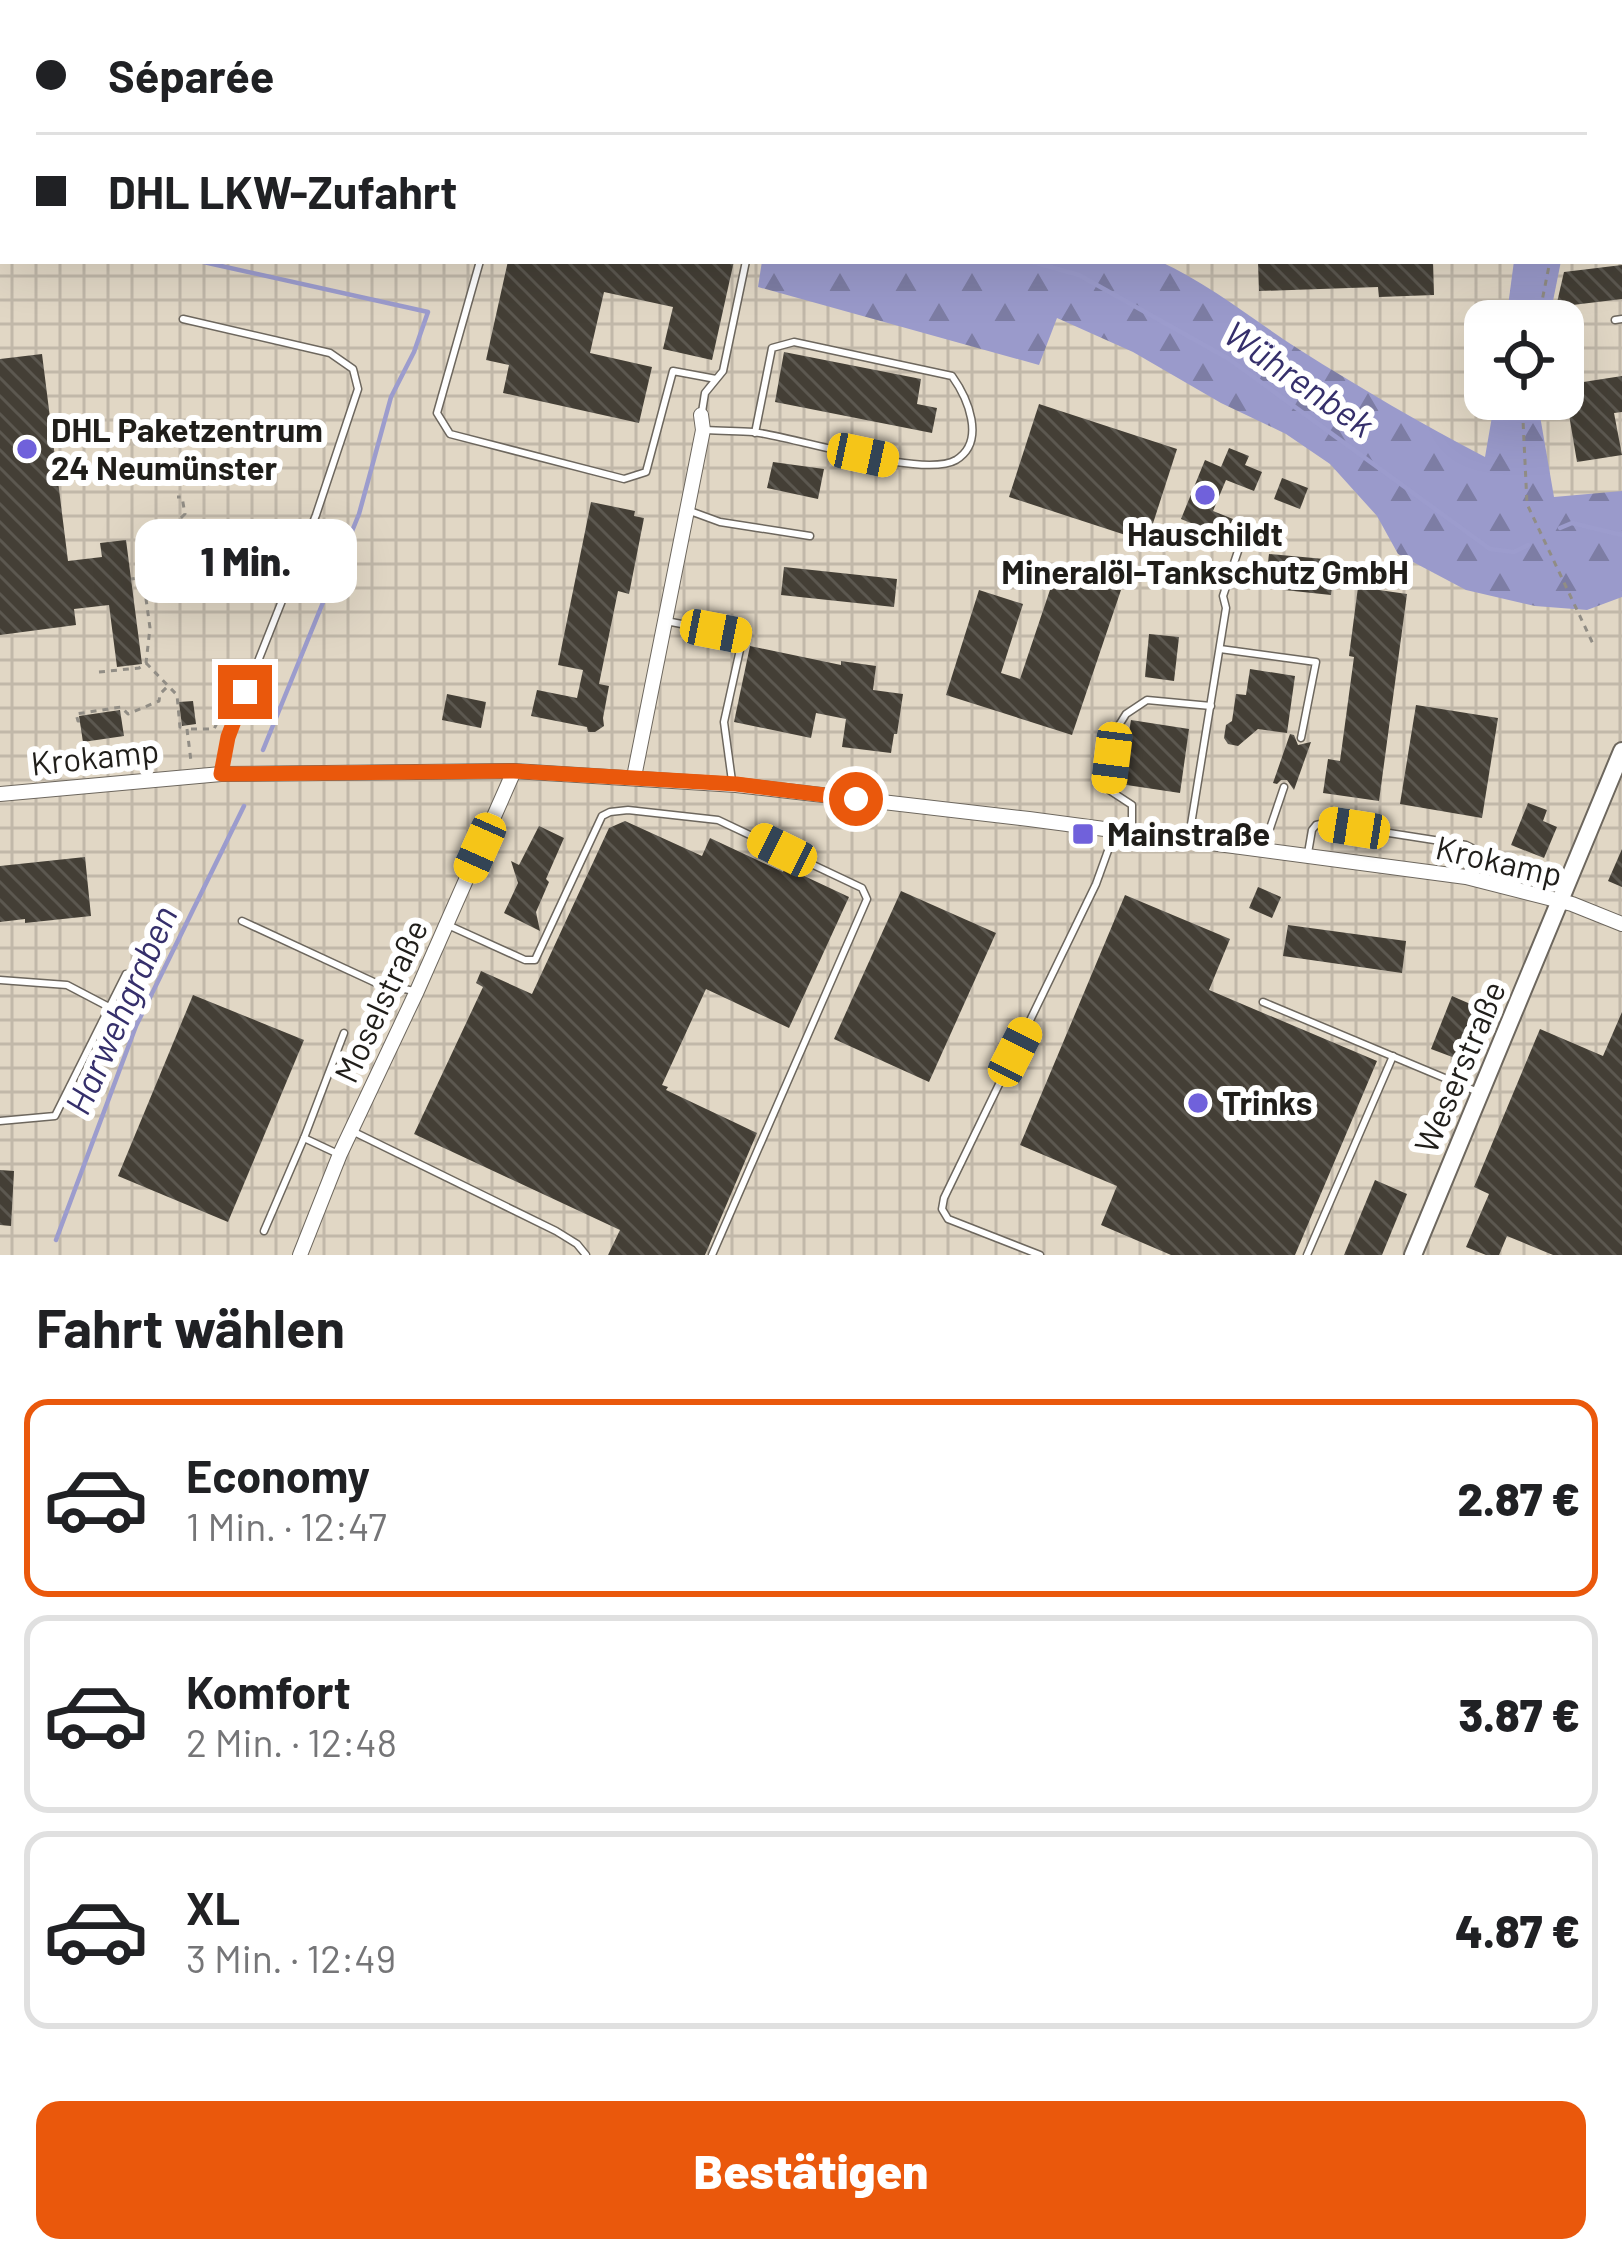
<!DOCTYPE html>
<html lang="de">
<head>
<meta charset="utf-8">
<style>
	:root { --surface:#fff; --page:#f2f2f2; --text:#202124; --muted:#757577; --line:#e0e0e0; --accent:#ea580c }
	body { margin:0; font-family:Barlow,sans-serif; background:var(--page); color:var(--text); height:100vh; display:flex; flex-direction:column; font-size:45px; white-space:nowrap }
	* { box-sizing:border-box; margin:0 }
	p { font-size:39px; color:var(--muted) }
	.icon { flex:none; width:66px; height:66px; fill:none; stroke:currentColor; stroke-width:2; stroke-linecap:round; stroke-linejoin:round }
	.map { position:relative; height:1255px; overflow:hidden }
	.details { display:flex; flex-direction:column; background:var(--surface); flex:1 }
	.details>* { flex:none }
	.banner { position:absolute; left:0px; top:0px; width:1623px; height:264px; box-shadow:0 12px 48px #0002; display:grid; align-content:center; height:264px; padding:0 36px; background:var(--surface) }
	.tools { position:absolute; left:1464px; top:300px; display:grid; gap:24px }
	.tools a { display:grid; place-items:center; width:120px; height:120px; border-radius:24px; background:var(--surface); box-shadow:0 12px 48px #0002; font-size:60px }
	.end { position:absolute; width:54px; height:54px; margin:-27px; border:15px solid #ea580c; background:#fff; box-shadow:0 0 0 6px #fff }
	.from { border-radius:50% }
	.bubble { position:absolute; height:84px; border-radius:24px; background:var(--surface); box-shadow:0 12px 48px #0002; font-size:39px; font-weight:800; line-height:84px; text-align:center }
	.car { position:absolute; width:36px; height:72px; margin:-36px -18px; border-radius:15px; box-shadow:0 0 9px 3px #0007; background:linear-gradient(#f5c518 24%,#345 0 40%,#f5c518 0 76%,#345 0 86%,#f5c518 0) }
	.banner b { display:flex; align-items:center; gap:42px; height:114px; font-size:45px }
	.banner b+b { border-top:3px solid var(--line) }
	.banner i { width:30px; height:30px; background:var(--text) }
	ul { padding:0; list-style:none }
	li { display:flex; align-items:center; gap:36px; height:198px; margin:0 24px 18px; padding:0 12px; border:6px solid var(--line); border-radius:24px }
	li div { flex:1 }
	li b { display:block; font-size:45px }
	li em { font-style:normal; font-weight:800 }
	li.on { border-color:var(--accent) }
	li>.icon { width:108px; height:108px; stroke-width:1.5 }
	h2 { padding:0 36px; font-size:54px; line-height:144px }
	.action { display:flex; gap:24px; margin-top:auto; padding:24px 36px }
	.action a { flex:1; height:138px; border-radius:24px; background:var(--accent); color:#fff; font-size:48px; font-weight:800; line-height:138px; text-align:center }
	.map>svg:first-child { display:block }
	.industrial { fill:url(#industrial-grid); fill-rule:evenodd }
	.forest { fill:url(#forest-firs) }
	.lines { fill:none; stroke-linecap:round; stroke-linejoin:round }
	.stream { stroke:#9c9ccd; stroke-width:4.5 }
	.building { fill:url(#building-back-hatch) }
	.service-casing { stroke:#6d675e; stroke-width:9 }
	.minor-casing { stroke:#6d675e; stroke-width:16 }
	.tertiary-casing { stroke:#6d675e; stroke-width:20 }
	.path { stroke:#918d85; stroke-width:3; stroke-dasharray:6 6; stroke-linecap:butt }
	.service { stroke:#fff; stroke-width:6 }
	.minor { stroke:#fff; stroke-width:14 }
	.tertiary { stroke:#fff; stroke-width:16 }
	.route { stroke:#ea580c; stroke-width:15 }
	.poi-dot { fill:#7061db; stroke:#fff; stroke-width:4.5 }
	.labels { text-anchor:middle; stroke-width:12; stroke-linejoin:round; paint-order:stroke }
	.poi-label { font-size:33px; font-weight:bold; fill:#201e1a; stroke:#fff; text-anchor:start }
	.street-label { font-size:33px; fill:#201e1a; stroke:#fff }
	.water-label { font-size:36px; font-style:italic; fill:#352f6b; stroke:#fff }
</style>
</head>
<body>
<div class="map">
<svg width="1622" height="1255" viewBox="0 0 1622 1255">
	<defs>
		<pattern id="industrial-grid" width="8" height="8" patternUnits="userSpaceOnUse" patternTransform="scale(3)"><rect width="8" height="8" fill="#e1d7c5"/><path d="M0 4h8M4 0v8" fill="none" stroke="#c1b8a9"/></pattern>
		<pattern id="forest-firs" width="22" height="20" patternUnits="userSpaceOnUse" patternTransform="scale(3)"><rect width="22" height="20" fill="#9a9acb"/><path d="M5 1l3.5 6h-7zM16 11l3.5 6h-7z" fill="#7d7da4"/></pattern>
		<pattern id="building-back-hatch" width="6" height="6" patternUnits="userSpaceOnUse" patternTransform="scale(3)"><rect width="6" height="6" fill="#443f36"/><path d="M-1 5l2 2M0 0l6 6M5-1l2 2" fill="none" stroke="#5c5850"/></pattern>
	</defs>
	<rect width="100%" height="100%" fill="#eae3d9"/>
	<path class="industrial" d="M0,0H1622V1255H0ZM3,3H1620V261H3ZM1485,321H1563V399H1485Z"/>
	<g class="forest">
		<path d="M762,261H1159C1210,284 1253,320 1300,350C1360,388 1422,424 1485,457L1495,399H1540L1539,410L1554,497L1622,491V597L1587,610L1535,606L1466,590L1398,554L1377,516L1330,464L1286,434L1221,403L1133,352L1057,318L1039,365L758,287Z"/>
		<polygon points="1514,261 1561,261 1549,321 1506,321"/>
	</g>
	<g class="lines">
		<g class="stream">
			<polyline points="139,3 140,0"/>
			<polyline points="0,217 3,218"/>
			<polyline points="199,261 428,312 414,352 391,397 359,514 263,750"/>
			<polyline points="1029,261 1079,275 1229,359 1490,549 1514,552 1528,545"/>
			<polyline points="1560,528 1572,523 1622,535"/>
			<polyline points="56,1240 136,1026 244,806"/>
		</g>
	</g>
	<g class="building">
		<polygon points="508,261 734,261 712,360 663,349 673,307 604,292 590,353 652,367 639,423 503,393 509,365 486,360"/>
		<polygon points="1258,261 1433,261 1434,295 1379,297 1378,287 1259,291"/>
		<polygon points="1622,265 1622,299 1556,307 1564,272"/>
		<polygon points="784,352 921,379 917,404 937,408 932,433 775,402"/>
		<polygon points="42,354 68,561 102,557 100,543 126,540 142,664 117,667 109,605 74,609 76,625 0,635 0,359"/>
		<polygon points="1622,376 1622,412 1614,413 1622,455 1577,462 1564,385"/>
		<polygon points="1039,404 1177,449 1147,542 1009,497"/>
		<polygon points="1229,448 1249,456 1245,465 1262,472 1254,491 1226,480 1213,511 1233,519 1225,537 1181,519 1205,460 1221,467"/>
		<polygon points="773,462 824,469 818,499 767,488"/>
		<polygon points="1282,478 1308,488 1300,509 1274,499"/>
		<polygon points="591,502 635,511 634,516 644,518 629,594 618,591 599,684 609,686 603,718 604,726 595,732 588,732 587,727 531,716 537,690 577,698 583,670 558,665"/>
		<polygon points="1269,554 1335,560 1331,595 1265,588"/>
		<polygon points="784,567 897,579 894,607 781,595"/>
		<polygon points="1057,569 1121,590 1072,735 946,695 979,590 1023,604 1001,673 1020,679"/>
		<polygon points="1358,587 1407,594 1379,801 1323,793 1328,759 1340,761 1354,657 1349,656"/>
		<polygon points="1149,634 1179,637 1174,681 1145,677"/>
		<polygon points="750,646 841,665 841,661 876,666 873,690 903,694 897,734 894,734 891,753 842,747 846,719 816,713 811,738 734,722"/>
		<polygon points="1250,669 1295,676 1287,733 1258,729 1238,746 1228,744 1224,738 1226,725 1232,721 1236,694 1246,695"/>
		<polygon points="447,694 486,702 481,728 442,720"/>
		<polygon points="193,701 196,724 182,726 179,702"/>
		<polygon points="1416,705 1498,718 1482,818 1400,804"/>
		<polygon points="120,710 124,736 83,742 79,716"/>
		<polygon points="1131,720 1189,729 1180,793 1120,784"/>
		<polygon points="1290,734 1294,735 1298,745 1311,742 1294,790 1287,780 1281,780 1277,784 1273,783"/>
		<polygon points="1528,803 1547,810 1543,821 1557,827 1544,858 1511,845"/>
		<polygon points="625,821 702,856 710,838 783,872 785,867 849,897 789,1028 706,989 662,1085 668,1087 666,1090 757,1133 705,1255 608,1255 620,1230 414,1134 483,987 476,983 481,971 532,994 609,828"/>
		<polygon points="539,826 564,838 546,879 549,882 536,912 540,931 504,913 518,883 511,861 519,865"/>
		<polygon points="1622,849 1622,887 1608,881"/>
		<polygon points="85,857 91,916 25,923 25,919 0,922 0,866"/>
		<polygon points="1258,887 1281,897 1272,918 1249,908"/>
		<polygon points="901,891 996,933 929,1082 834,1039"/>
		<polygon points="1125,895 1230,939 1209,990 1377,1061 1295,1255 1171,1255 1101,1225 1117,1186 1020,1145"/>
		<polygon points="1288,925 1406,941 1402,973 1283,956"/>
		<polygon points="193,995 304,1040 228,1222 118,1176"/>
		<polygon points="1452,996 1475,1006 1455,1058 1431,1049"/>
		<polygon points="1622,1012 1622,1255 1553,1255 1507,1236 1499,1255 1486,1255 1466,1247 1489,1194 1474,1187 1540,1029 1603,1056"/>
		<polygon points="0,1170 14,1171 11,1226 0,1225"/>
		<polygon points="1375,1180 1407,1194 1382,1255 1344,1255"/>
	</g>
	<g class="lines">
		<g class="service-casing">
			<g id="service">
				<polyline points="1200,0 1200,3"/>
				<polyline points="1230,0 1230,3"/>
				<polyline points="1435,0 1435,3"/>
				<polyline points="168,3 169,0"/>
				<polyline points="664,3 664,0"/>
				<polyline points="798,3 798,0"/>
				<polyline points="1044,3 1045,0"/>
				<polyline points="1620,249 1622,249"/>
				<polyline points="480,261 437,413 450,434 624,479 646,472 673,371 716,379"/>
				<polyline points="183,319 330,353 353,369 358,389 316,515 228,737 222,770"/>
				<polyline points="1615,320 1622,319"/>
				<polyline points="702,412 705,393 723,371 746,261"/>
				<path d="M706,430C722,431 738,431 753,432C795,437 923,479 956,460C987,441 967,397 952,376L794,342L772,348L755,433"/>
				<polyline points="690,511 720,522 810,536"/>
				<polyline points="666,621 743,636 724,722 732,781"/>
				<polyline points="1220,649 1316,662 1301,738"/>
				<polyline points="1132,829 1132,805 1109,790 1116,730 1126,714 1147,700 1211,706"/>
				<polyline points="1189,837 1226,608 1223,596 1239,548"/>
				<polyline points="1264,846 1284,787"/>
				<polyline points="1308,853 1312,830 1316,825 1325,823 1466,845 1472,848 1467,874"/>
				<polyline points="242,921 376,983 414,991"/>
				<polyline points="450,926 525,960 535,960 602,816 610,812 628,810 718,820 862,888 867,899 712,1255"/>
				<polyline points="0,980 67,985 109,1007"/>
				<polyline points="1263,1002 1478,1092"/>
				<polyline points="0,1121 55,1116 126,974"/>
				<polyline points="352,1131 556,1231 577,1244 586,1255"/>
				<polyline points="336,1153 304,1138 344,1033"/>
				<polyline points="264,1231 304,1138"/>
				<polyline points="1040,1255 948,1219 942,1209 944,1198 1096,884 1114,834"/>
				<polyline points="1307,1255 1393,1056"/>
			</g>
		</g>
		<g class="minor-casing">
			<g id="minor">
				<polyline points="634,777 703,430 701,415"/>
				<polyline points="0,794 221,774 514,771 736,785 1029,819 1466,877 1572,904 1622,924"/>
				<polyline points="300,1255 340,1154 417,991 514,771"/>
			</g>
		</g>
		<g class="tertiary-casing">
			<polyline id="tertiary" points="1413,1255 1622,751"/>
		</g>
		<g class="path">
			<polyline points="1492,0 1493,3"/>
			<polyline points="1538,321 1550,261"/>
			<polyline points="1522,399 1527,504 1594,646"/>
			<path d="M145,577L166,575C162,544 161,536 185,514L182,497H177"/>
			<polyline points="146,663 177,695 180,727 187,729 191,761"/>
			<polyline points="99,672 139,668 146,663 150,628 143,577 131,579"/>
			<polyline points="80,721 78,721 76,714 121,707 128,714 159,701 160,694 167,687"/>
			<polyline points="191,729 214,729 220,717 221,689"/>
		</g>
		<use href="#service" class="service"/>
		<use href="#minor" class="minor"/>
		<use href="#tertiary" class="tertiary"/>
	</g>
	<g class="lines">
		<polyline class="route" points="245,692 228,737 221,774 514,771 736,784 856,799"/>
	</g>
	<g class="poi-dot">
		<circle cx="27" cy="449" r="12"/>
		<circle cx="1205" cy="495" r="12"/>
		<rect x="1071" y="822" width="24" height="24" rx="6"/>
		<circle cx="1198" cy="1103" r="12"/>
	</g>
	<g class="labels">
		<g class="poi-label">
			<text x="51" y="442">DHL Paketzentrum<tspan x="51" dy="38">24 Neumünster</tspan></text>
			<text x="1205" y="546" text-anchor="middle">Hauschildt<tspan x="1205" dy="38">Mineralöl-Tankschutz GmbH</tspan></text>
			<text x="1107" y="846">Mainstraße</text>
			<text x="1222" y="1115">Trinks</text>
		</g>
		<g class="street-label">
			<text transform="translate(95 757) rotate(-6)" y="12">Krokamp</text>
			<text transform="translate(1499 861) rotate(13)" y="12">Krokamp</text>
			<text transform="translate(381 1001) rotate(-65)" y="12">Moselstraße</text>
			<text transform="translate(1460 1067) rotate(-67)" y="12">Weserstraße</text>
		</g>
		<g class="water-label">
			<text transform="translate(1299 379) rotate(35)" y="13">Wührenbek</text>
			<text transform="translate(121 1010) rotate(-66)" y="13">Harwehgraben</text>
		</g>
	</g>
</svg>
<div class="tools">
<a><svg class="icon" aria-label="locate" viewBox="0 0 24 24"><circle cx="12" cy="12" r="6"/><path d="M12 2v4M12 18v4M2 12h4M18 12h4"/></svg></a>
</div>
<i class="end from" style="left:856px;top:799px"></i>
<i class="end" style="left:245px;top:692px"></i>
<div class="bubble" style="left:135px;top:519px;width:222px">1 Min.</div>
<i class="car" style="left:863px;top:455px;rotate:102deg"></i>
<i class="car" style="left:716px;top:631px;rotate:101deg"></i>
<i class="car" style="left:1112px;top:758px;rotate:187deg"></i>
<i class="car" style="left:1354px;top:828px;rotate:279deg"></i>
<i class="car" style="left:480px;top:848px;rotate:204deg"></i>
<i class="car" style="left:782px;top:850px;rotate:296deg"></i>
<i class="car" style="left:1015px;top:1052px;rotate:27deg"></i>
<div class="banner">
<b><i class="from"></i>Séparée</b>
<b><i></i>DHL LKW-Zufahrt</b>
</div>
</div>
<section class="details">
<h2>Fahrt wählen</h2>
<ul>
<li class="on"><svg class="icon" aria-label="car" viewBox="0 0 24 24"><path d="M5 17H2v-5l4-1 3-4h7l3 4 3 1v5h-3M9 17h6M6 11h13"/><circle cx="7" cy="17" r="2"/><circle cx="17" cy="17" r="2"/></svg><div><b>Economy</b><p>1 Min. · 12:47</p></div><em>2.87 €</em></li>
<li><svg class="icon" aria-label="car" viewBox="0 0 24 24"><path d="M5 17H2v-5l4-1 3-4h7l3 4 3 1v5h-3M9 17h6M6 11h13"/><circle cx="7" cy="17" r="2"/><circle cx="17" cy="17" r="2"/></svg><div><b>Komfort</b><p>2 Min. · 12:48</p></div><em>3.87 €</em></li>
<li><svg class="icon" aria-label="car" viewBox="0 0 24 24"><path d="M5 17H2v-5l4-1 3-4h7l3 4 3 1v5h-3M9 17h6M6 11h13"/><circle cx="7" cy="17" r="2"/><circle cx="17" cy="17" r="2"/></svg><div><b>XL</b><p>3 Min. · 12:49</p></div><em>4.87 €</em></li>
</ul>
<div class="action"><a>Bestätigen</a></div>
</section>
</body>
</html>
